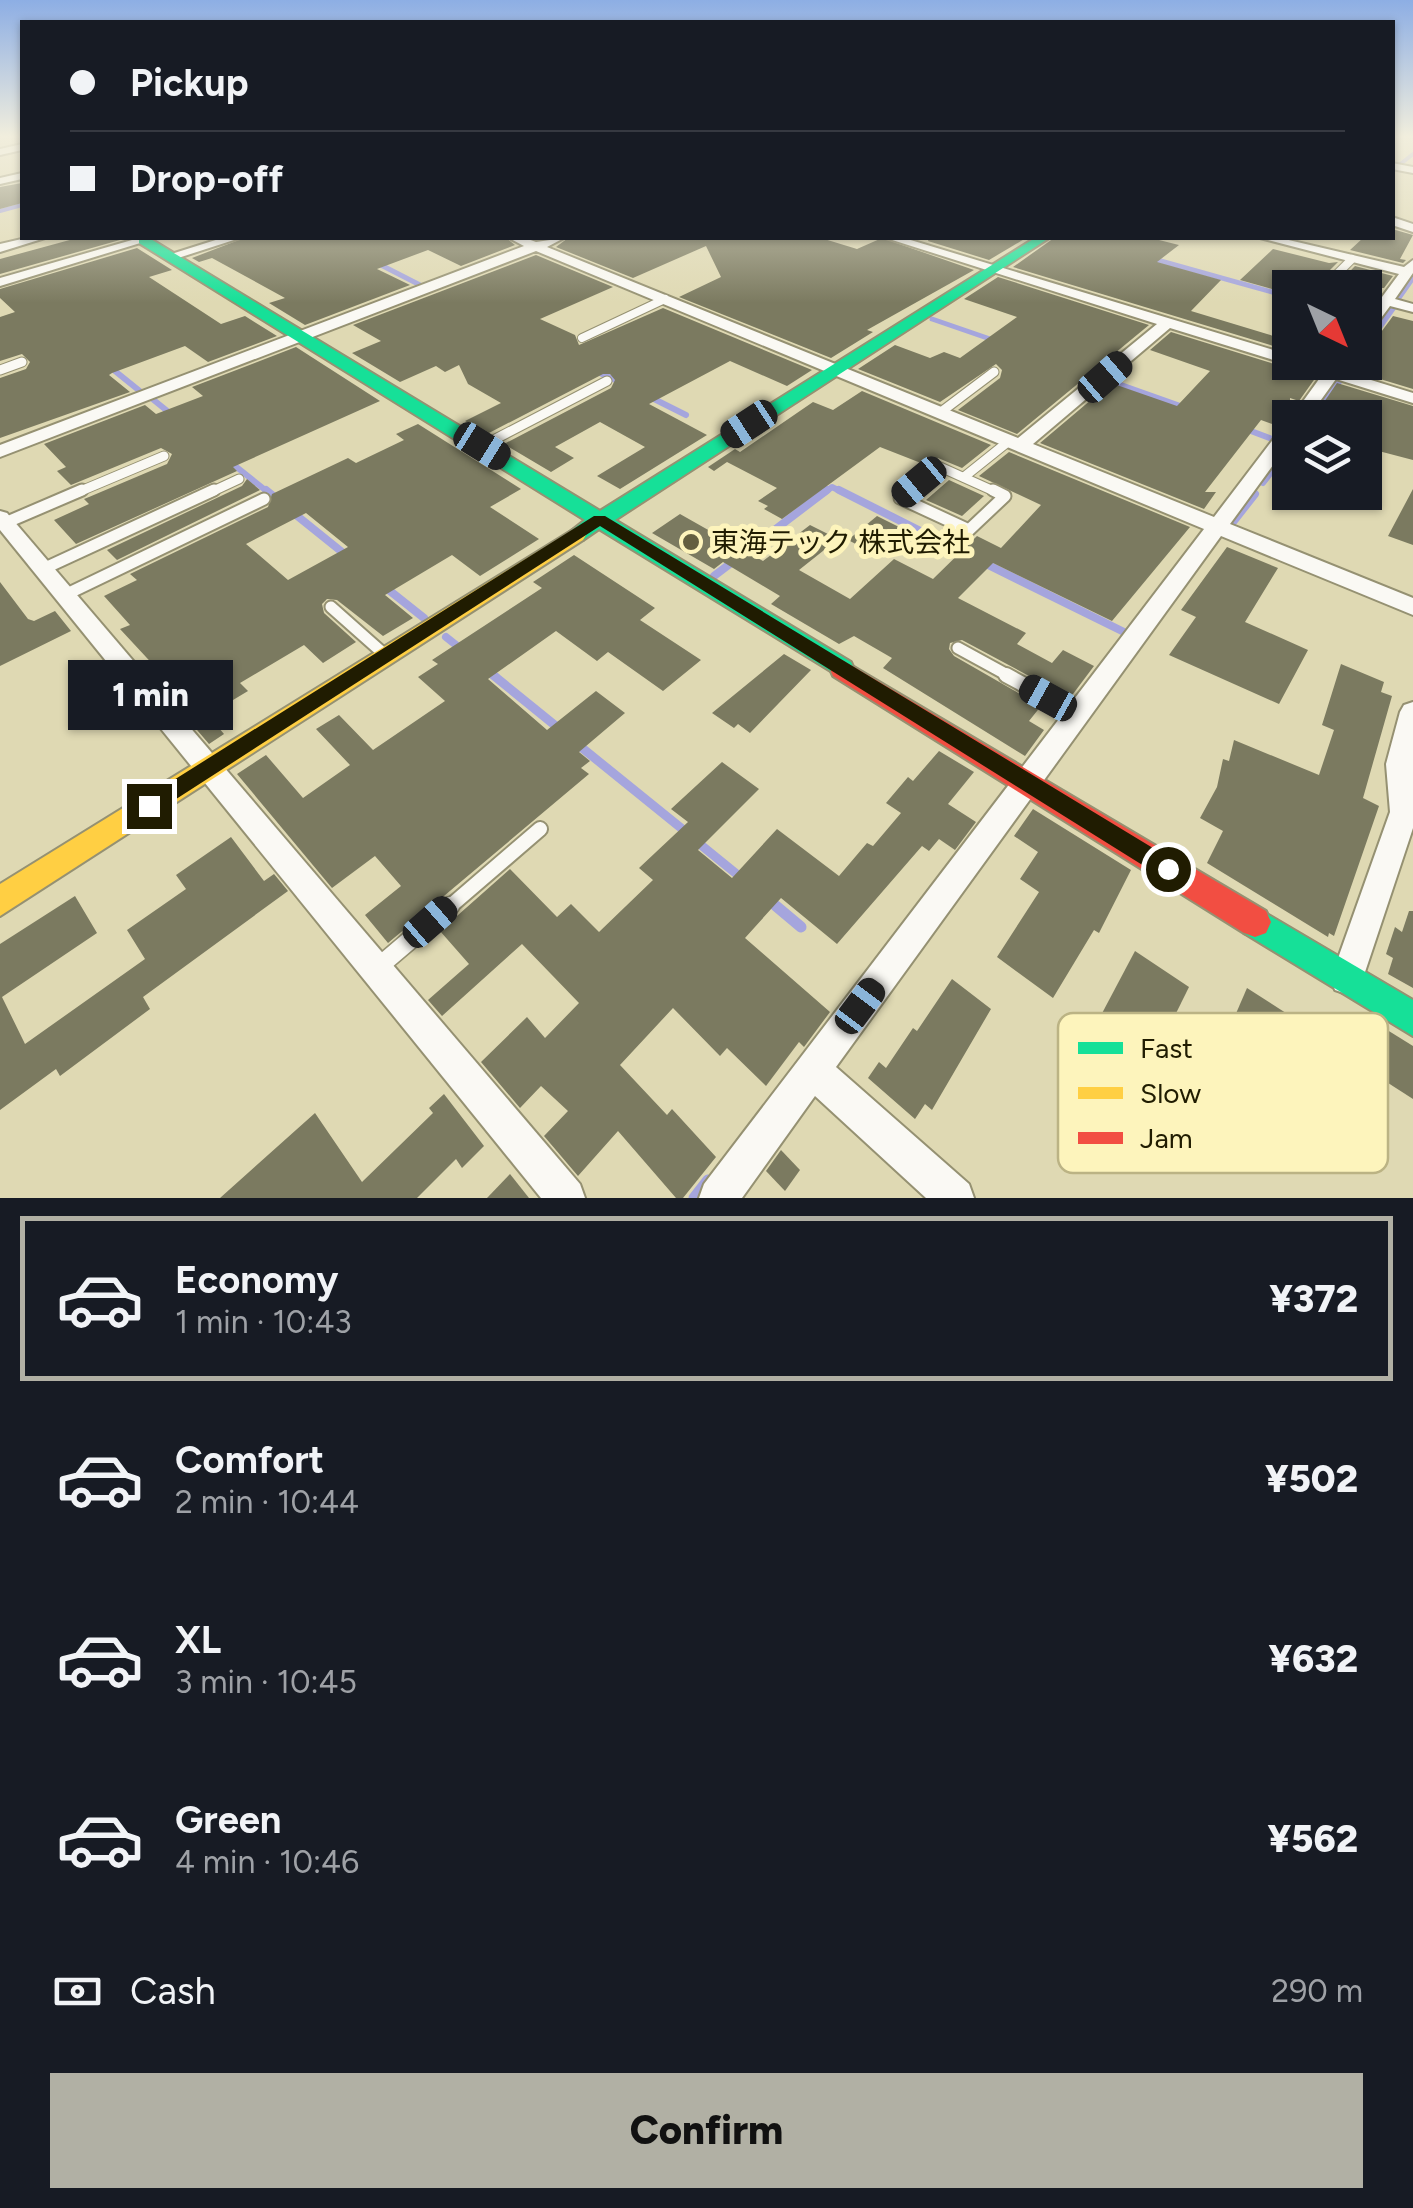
<!DOCTYPE html>
<html lang="en">
<head>
<meta charset="utf-8">
<style>
	:root { --surface:#171b24; --page:#20242c; --text:#f1f3f6; --muted:#9ea1a6; --line:#363941; --accent:#b1b0a4 }
	body { margin:0; font-family:Figtree,"Noto Sans JP",sans-serif; background:var(--page); color:var(--text); height:100vh; display:flex; flex-direction:column; font-size:38px; white-space:nowrap }
	* { box-sizing:border-box; margin:0 }
	p { font-size:32px; color:var(--muted) }
	.icon { flex:none; width:55px; height:55px; fill:none; stroke:currentColor; stroke-width:2; stroke-linecap:round; stroke-linejoin:round }
	.map { position:relative; height:1198px; overflow:hidden }
	.side { display:flex; flex-direction:column; background:var(--surface); flex:1 }
	.side>* { flex:none }
	.top-card { position:absolute; left:20px; top:20px; width:1375px; height:220px; border-radius:0px; box-shadow:0 2px 8px #0004; display:grid; align-content:center; height:220px; padding:0 50px; background:var(--surface) }
	.needle { width:65px; rotate:137deg }
	.tools { position:absolute; left:1272px; top:270px; display:grid; gap:20px }
	.tools a { display:grid; place-items:center; width:110px; height:110px; border-radius:0px; background:var(--surface); box-shadow:0 2px 8px #0004; font-size:50px }
	.end { position:absolute; width:45px; height:45px; margin:-22px; border:12px solid #201c01; background:#fff; box-shadow:0 0 0 5px #fff }
	.from { border-radius:50% }
	.bubble { position:absolute; height:70px; border-radius:0px; background:var(--surface); box-shadow:0 2px 8px #0004; font-size:32px; font-weight:800; line-height:70px; text-align:center }
	.car { position:absolute; width:30px; height:60px; margin:-30px -15px; border-radius:12px; box-shadow:0 0 8px 2px #0007; background:linear-gradient(#222 24%,#8ab4d8 0 40%,#222 0 76%,#8ab4d8 0 86%,#222 0) }
	.top-card b { display:flex; align-items:center; gap:35px; height:95px; font-size:38px }
	.top-card b+b { border-top:2px solid var(--line) }
	.top-card i { width:25px; height:25px; background:var(--text) }
	ul { padding:18px 0 0; list-style:none }
	li { display:flex; align-items:center; gap:30px; height:165px; margin:0 20px 15px; padding:0 30px; border:5px solid transparent; border-radius:0px }
	li div { flex:1 }
	li b { display:block; font-size:38px }
	li em { font-style:normal; font-weight:800 }
	li.on { border-color:var(--accent) }
	li>.icon { width:90px; height:90px; stroke-width:1.5 }
	.pay { display:flex; align-items:center; gap:25px; height:110px; padding:0 50px; font-size:38px }
	.pay p { margin-inline-start:auto }
	.primary-button { display:flex; gap:20px; margin-top:auto; padding:20px 50px }
	.primary-button a { flex:1; height:115px; border-radius:0px; background:var(--accent); color:#111; font-size:40px; font-weight:800; line-height:115px; text-align:center }
	.map>svg:first-child { display:block }
	.lines { fill:none; stroke-linecap:round; stroke-linejoin:round }
	.stream-far5 { stroke:#a5a5dd; stroke-width:4 }
	.stream-far4 { stroke:#a5a5dd; stroke-width:5 }
	.stream-far3 { stroke:#a5a5dd; stroke-width:6 }
	.stream-far2 { stroke:#a5a5dd; stroke-width:8 }
	.stream-far1 { stroke:#a5a5dd; stroke-width:9 }
	.stream { stroke:#a5a5dd; stroke-width:11 }
	.building { fill:#7b7a60; fill-rule:evenodd }
	.lane-far4-casing { stroke:#959172; stroke-width:10 }
	.lane-far3-casing { stroke:#959172; stroke-width:11 }
	.lane-far2-casing { stroke:#959172; stroke-width:15 }
	.lane-far1-casing { stroke:#959172; stroke-width:18 }
	.lane-casing { stroke:#959172; stroke-width:21 }
	.street-casing { stroke:#959172; stroke-width:4 }
	.fast-casing { stroke:#959172; stroke-width:4 }
	.slow-casing { stroke:#959172; stroke-width:4 }
	.jam-casing { stroke:#959172; stroke-width:4 }
	.lane-far4 { stroke:#faf9f4; stroke-width:8 }
	.lane-far3 { stroke:#faf9f4; stroke-width:9 }
	.lane-far2 { stroke:#faf9f4; stroke-width:11 }
	.lane-far1 { stroke:#faf9f4; stroke-width:14 }
	.lane { stroke:#faf9f4; stroke-width:18 }
	.street { fill:#faf9f4; fill-rule:evenodd }
	.fast { fill:#16e098; fill-rule:evenodd }
	.slow { fill:#ffcf43; fill-rule:evenodd }
	.jam { fill:#f24e42; fill-rule:evenodd }
	.route { fill:#201c01 }
	.poi-dot { fill:#635e3f; stroke:#fdf4bc; stroke-width:4 }
	.labels { text-anchor:middle; stroke-width:10; stroke-linejoin:round; paint-order:stroke }
	.poi-label { font-size:28px; fill:#201c01; stroke:#fdf4bc; text-anchor:start }
	.key { fill:#fdf4bc; stroke:#bbb384; stroke-width:2.5 }
	.key-label { font-size:28px; fill:#201c01 }
</style>
</head>
<body>
<div class="map">
<svg width="1413" height="1198" viewBox="0 0 1413 1198">
	<rect width="100%" height="100%" fill="#dfd9b3"/>
	<g class="lines">
		<g class="stream-far5">
			<polyline points="1398,166 1413,154"/>
			<polyline points="0,211 22,205"/>
		</g>
		<g class="stream-far4">
			<polyline points="154,238 158,238"/>
			<polyline points="536,243 549,238"/>
			<polyline points="1150,258 1290,297"/>
			<polyline points="377,263 422,286"/>
			<polyline points="1396,302 1413,278"/>
			<polyline points="932,319 993,340"/>
			<polyline points="1380,327 1395,306"/>
			<polyline points="1370,340 1376,331"/>
		</g>
		<g class="stream-far3">
			<polyline points="110,367 141,392"/>
			<polyline points="596,371 624,384"/>
			<polyline points="1345,374 1352,366"/>
			<polyline points="1104,379 1183,407"/>
			<polyline points="150,397 171,414"/>
			<polyline points="650,397 686,415"/>
			<polyline points="1312,418 1339,382"/>
			<polyline points="1243,428 1272,439"/>
			<polyline points="1286,453 1290,447"/>
			<polyline points="229,461 269,493"/>
			<polyline points="1263,483 1273,470"/>
			<polyline points="824,493 832,487 844,493"/>
		</g>
		<g class="stream-far2">
			<polyline points="266,490 277,499"/>
			<polyline points="839,490 970,556"/>
			<polyline points="291,511 347,556"/>
			<polyline points="1233,522 1255,494"/>
			<polyline points="982,562 1126,633"/>
			<polyline points="714,576 827,490"/>
			<polyline points="385,587 424,618"/>
			<polyline points="446,637 461,649"/>
			<polyline points="487,670 496,677"/>
		</g>
		<g class="stream-far1">
			<polyline points="493,675 562,731"/>
			<polyline points="576,743 686,832"/>
			<polyline points="696,841 744,880"/>
			<polyline points="770,901 779,909"/>
		</g>
		<g class="stream">
			<polyline points="776,906 801,927"/>
			<polyline points="694,1198 708,1180"/>
		</g>
	</g>
	<g class="building">
		<polygon points="22,183 22,203 0,209 0,187"/>
		<polygon points="1392,229 1413,235 1400,259 1406,260 1403,263 1350,250 1363,238 1392,238"/>
		<polygon points="77,238 127,238 0,274 0,259"/>
		<polygon points="244,238 506,238 515,245 461,266 428,250 377,269 410,285 305,325 269,303 285,298 212,258 199,262 192,258"/>
		<polygon points="568,238 821,238 857,249 882,238 974,270 867,330 873,332 831,358 679,297 721,277 706,246 633,278 556,247"/>
		<polygon points="929,238 1026,238 989,260 928,241"/>
		<polygon points="1054,238 1151,238 1179,245 1157,262 1221,280 1191,311 1290,341 1290,351 1013,267"/>
		<polygon points="137,248 172,270 149,277 221,324 245,316 277,336 208,362 185,346 112,373 109,375 130,392 0,438 0,378 26,369 30,362 22,354 0,361 0,317 15,312 0,298 0,289"/>
		<polygon points="1273,249 1329,263 1338,262 1320,280 1319,288 1290,288 1290,294 1240,280"/>
		<polygon points="536,255 613,287 540,319 575,335 579,345 663,308 812,370 787,386 730,361 649,404 707,435 620,489 597,476 645,447 600,422 555,447 574,458 551,472 504,444 611,388 615,380 610,374 603,374 487,434 465,421 501,403 468,384 459,365 445,372 436,366 400,382 352,353 381,341 353,325"/>
		<polygon points="1355,266 1393,276 1384,288 1334,288"/>
		<polygon points="998,277 1149,325 1017,434 958,410 1000,378 1002,370 996,364 940,402 858,369 895,345 930,358 944,352 960,358 1017,317 964,299"/>
		<polygon points="1393,316 1413,321 1413,389 1347,369 1354,370 1359,362 1365,362 1365,354"/>
		<polygon points="1171,332 1316,377 1299,401 1290,398 1290,411 1278,426 1261,420 1205,492 1216,492 1204,509 1040,443 1111,383 1177,406 1210,371 1150,350"/>
		<polygon points="296,347 380,401 233,467 237,471 76,544 54,520 89,504 84,499 89,497 167,464 172,454 161,448 71,485 57,471 66,467 44,444 145,405 156,414 203,396 192,387"/>
		<polygon points="1337,383 1413,406 1413,460 1371,449 1374,445 1365,441 1365,418 1350,418 1320,408"/>
		<polygon points="862,391 991,445 962,468 938,458 926,465 880,447 782,519 764,509 768,506 758,501 777,488 727,462 714,471 708,467 735,449 740,452 813,402 833,410"/>
		<path d="M418,424L521,489L490,507L539,539L480,576L452,555L385,595L413,618L383,636L337,600L327,599L322,604L324,613L356,642L323,663L304,645L240,683L248,691L208,715L224,734L209,744L151,676L159,671L120,629L130,625L104,596L137,580L130,574L268,507L272,494L348,458L356,463L404,440L396,434ZM306,513L348,547L288,580L246,544Z"/>
		<polygon points="1009,452 1190,527 1112,621 993,563 958,598 1026,633 1017,644 1052,663 1063,650 1094,666 1070,698 962,640 950,643 949,649 954,656 1041,706 1029,721 1044,730 1025,756 883,668 892,658 854,636 839,644 771,604 780,596 723,562 714,569 652,533 680,514 763,561 810,525 838,539 799,570 850,599 894,559 933,579 977,536 1001,548 1041,505 979,476"/>
		<polygon points="247,479 260,490 117,560 107,550 242,486"/>
		<polygon points="949,480 984,496 962,516 926,500"/>
		<polygon points="1413,489 1413,545 1388,536"/>
		<polygon points="877,516 903,529 875,554 848,540"/>
		<polygon points="1227,547 1278,568 1245,622 1308,650 1279,704 1169,655 1196,617 1181,610"/>
		<polygon points="574,555 655,608 640,620 701,660 663,691 608,652 597,661 556,631 488,679 547,730 596,691 625,713 579,752 590,761 581,768 589,774 388,943 365,915 401,886 375,856 332,888 237,774 266,755 303,798 350,765 316,729 339,715 373,750 445,701 418,677 438,664 432,660 542,588 533,582"/>
		<polygon points="0,582 28,619 34,621 55,611 71,631 0,666"/>
		<polygon points="784,654 811,670 750,733 738,724 734,728 712,713"/>
		<polygon points="1341,664 1384,682 1381,692 1392,696 1363,798 1379,806 1334,936 1329,933 1328,937 1207,863 1223,831 1200,818 1217,787 1223,759 1229,761 1234,740 1319,775 1334,730 1322,725"/>
		<polygon points="939,751 974,772 948,804 976,822 955,850 939,839 929,851 922,846 837,944 781,898 745,938 830,1012 804,1047 799,1042 766,1086 727,1048 720,1056 673,1008 620,1065 667,1115 672,1109 716,1157 683,1198 676,1198 618,1131 578,1176 544,1136 568,1111 541,1086 520,1108 481,1062 527,1017 545,1038 579,1003 522,944 442,1016 428,1000 469,964 440,931 510,869 557,917 571,904 599,932 653,880 639,868 688,822 671,809 722,762 759,789 698,850 732,878 777,829 839,876 867,843 873,846 901,813 886,803 908,777 913,781"/>
		<polygon points="1033,809 1131,870 1099,933 1094,930 1053,998 997,957 1039,892 1020,879 1038,852 1014,836"/>
		<polygon points="231,837 264,881 274,874 288,891 143,997 150,1009 60,1076 56,1069 0,1110 0,944 75,896 97,933 2,997 25,1044 145,959 127,930 186,889 176,875"/>
		<polygon points="1409,911 1413,911 1413,988 1388,974 1393,958 1386,954 1395,927 1402,932"/>
		<polygon points="1135,951 1189,987 1145,1076 1090,1036"/>
		<polygon points="952,979 991,1009 932,1110 925,1104 915,1119 868,1078 879,1062 886,1068 913,1028 917,1031"/>
		<polygon points="1247,988 1303,1024 1254,1157 1193,1113"/>
		<polygon points="1384,1028 1413,1046 1413,1099 1371,1072"/>
		<polygon points="444,1094 484,1146 462,1168 456,1159 417,1198 220,1198 315,1113 362,1182 433,1113 429,1108"/>
		<polygon points="781,1150 800,1170 785,1191 766,1171"/>
		<polygon points="510,1174 529,1198 487,1198"/>
	</g>
	<g class="lines">
		<g class="lane-far4-casing">
			<g id="lane-far4">
				<polyline points="1326,285 1352,259"/>
				<polyline points="582,338 665,299"/>
			</g>
		</g>
		<g class="lane-far3-casing">
			<g id="lane-far3">
				<polyline points="0,370 22,362"/>
				<polyline points="941,412 994,372"/>
				<polyline points="482,446 607,381"/>
				<polyline points="964,477 1009,441"/>
				<polyline points="76,493 164,456"/>
				<polyline points="209,493 239,479"/>
				<polyline points="906,493 938,466 998,493"/>
			</g>
		</g>
		<g class="lane-far2-casing">
			<g id="lane-far2">
				<polyline points="909,490 900,498 969,530 1005,496 993,490"/>
				<polyline points="5,523 82,490"/>
				<polyline points="43,569 214,490"/>
				<polyline points="65,595 264,499"/>
				<polyline points="331,607 384,654"/>
				<polyline points="958,648 1011,677"/>
			</g>
		</g>
		<g class="lane-far1-casing">
			<g id="lane-far1">
				<polyline points="1006,675 1077,714"/>
				<polyline points="447,909 540,829"/>
			</g>
		</g>
		<g class="lane-casing">
			<polyline id="lane" points="376,969 450,906"/>
		</g>
		<g class="street-casing">
			<g id="street">
				<polygon points="22,144 22,150 0,155 0,149"/>
				<polygon points="1392,163 1413,167 1413,173 1392,169"/>
				<polygon points="22,173 22,179 0,184 0,178"/>
				<polygon points="1392,217 1413,224 1413,232 1392,225"/>
				<polygon points="26,238 45,238 0,252 0,244"/>
				<polygon points="139,238 150,240 0,286 0,278"/>
				<polygon points="222,238 240,238 172,260 165,256"/>
				<polygon points="509,238 525,238 536,242 564,238 547,247 1018,438 1157,324 886,238 904,238 1290,355 1290,362 1329,366 1332,362 1346,362 1342,371 1413,393 1413,403 1336,379 1308,418 1291,418 1322,375 1170,328 1033,444 1214,517 1284,425 1290,424 1290,442 1230,524 1413,598 1413,615 1221,536 836,1067 969,1184 974,1198 926,1198 815,1096 742,1198 699,1198 704,1184 1204,529 536,251 0,457 0,445 524,246"/>
				<polygon points="1260,238 1280,238 1404,267 1413,260 1413,273 1395,299 1413,304 1413,312 1390,306 1370,333 1365,335 1365,320 1399,274"/>
				<polygon points="0,511 7,513 580,1184 585,1198 541,1198 0,530"/>
				<polygon points="1413,702 1413,828 1359,990 1347,994 1335,990 1331,978 1390,812 1386,764 1400,712 1404,705"/>
			</g>
		</g>
		<g class="fast-casing">
			<g id="fast">
				<polygon points="139,238 149,238 600,511 1035,238 1049,238 615,520 851,662 854,669 851,676 842,678 599,529 583,540 569,540 566,535 585,520 139,243"/>
				<polygon points="1255,907 1413,1000 1413,1036 1244,933 1239,922 1244,911"/>
			</g>
		</g>
		<g class="slow-casing">
			<polygon id="slow" points="576,528 586,535 583,540 0,916 0,884"/>
		</g>
		<g class="jam-casing">
			<polygon id="jam" points="842,660 1266,911 1271,922 1266,933 1255,937 1244,933 833,676 830,669 833,662"/>
		</g>
		<use href="#lane-far4" class="lane-far4"/>
		<use href="#lane-far3" class="lane-far3"/>
		<use href="#lane-far2" class="lane-far2"/>
		<use href="#lane-far1" class="lane-far1"/>
		<use href="#lane" class="lane"/>
		<use href="#street" class="street"/>
		<use href="#fast" class="fast"/>
		<use href="#slow" class="slow"/>
		<use href="#jam" class="jam"/>
	</g>
	<linearGradient id="sky" x2="0" y2="1"><stop stop-color="#8daee4"/><stop offset="0.45" stop-color="#f1eedd"/><stop offset="1" stop-color="#f1eedd" stop-opacity="0"/></linearGradient>
	<rect width="1413" height="303" fill="url(#sky)"/>
	<polygon class="route" points="594,516 605,516 1176,862 1179,869 1176,876 1160,876 600,526 156,812 142,812 142,800"/>
	<circle class="poi-dot" cx="691" cy="542" r="10"/>
	<g class="labels">
		<g class="poi-label">
			<text x="711" y="552">東海テック 株式会社</text>
		</g>
	</g>
	<rect x="1058" y="1013" width="330" height="160" rx="15" class="key"/>
	<rect x="1078" y="1042" width="45" height="12" fill="#16e098"/>
	<rect x="1078" y="1087" width="45" height="12" fill="#ffcf43"/>
	<rect x="1078" y="1132" width="45" height="12" fill="#f24e42"/>
	<g class="key-label">
		<text x="1140" y="1058">Fast</text>
		<text x="1140" y="1103">Slow</text>
		<text x="1140" y="1148">Jam</text>
	</g>
</svg>
<div class="tools">
<a><svg class="needle" viewBox="-14 -14 28 28"><path d="M0-13l5 13h-10z" fill="#e53935"/><path d="M0 13l5-13h-10z" fill="#9ea1a6"/></svg></a>
<a><svg class="icon" aria-label="layers" viewBox="0 0 24 24"><path d="M12 4l9 5-9 5-9-5zM3 14l9 5 9-5"/></svg></a>
</div>
<i class="end from" style="left:1168px;top:869px"></i>
<i class="end" style="left:149px;top:806px"></i>
<div class="bubble" style="left:68px;top:660px;width:165px">1 min</div>
<i class="car" style="left:1105px;top:377px;rotate:49deg"></i>
<i class="car" style="left:749px;top:424px;rotate:237deg"></i>
<i class="car" style="left:482px;top:446px;rotate:122deg"></i>
<i class="car" style="left:919px;top:482px;rotate:230deg"></i>
<i class="car" style="left:1048px;top:698px;rotate:299deg"></i>
<i class="car" style="left:430px;top:922px;rotate:49deg"></i>
<i class="car" style="left:860px;top:1006px;rotate:37deg"></i>
<div class="top-card">
<b><i class="from"></i>Pickup</b>
<b><i></i>Drop-off</b>
</div>
</div>
<section class="side">
<ul>
<li class="on"><svg class="icon" aria-label="car" viewBox="0 0 24 24"><path d="M5 17H2v-5l4-1 3-4h7l3 4 3 1v5h-3M9 17h6M6 11h13"/><circle cx="7" cy="17" r="2"/><circle cx="17" cy="17" r="2"/></svg><div><b>Economy</b><p>1 min · 10:43</p></div><em>¥372</em></li>
<li><svg class="icon" aria-label="car" viewBox="0 0 24 24"><path d="M5 17H2v-5l4-1 3-4h7l3 4 3 1v5h-3M9 17h6M6 11h13"/><circle cx="7" cy="17" r="2"/><circle cx="17" cy="17" r="2"/></svg><div><b>Comfort</b><p>2 min · 10:44</p></div><em>¥502</em></li>
<li><svg class="icon" aria-label="car" viewBox="0 0 24 24"><path d="M5 17H2v-5l4-1 3-4h7l3 4 3 1v5h-3M9 17h6M6 11h13"/><circle cx="7" cy="17" r="2"/><circle cx="17" cy="17" r="2"/></svg><div><b>XL</b><p>3 min · 10:45</p></div><em>¥632</em></li>
<li><svg class="icon" aria-label="car" viewBox="0 0 24 24"><path d="M5 17H2v-5l4-1 3-4h7l3 4 3 1v5h-3M9 17h6M6 11h13"/><circle cx="7" cy="17" r="2"/><circle cx="17" cy="17" r="2"/></svg><div><b>Green</b><p>4 min · 10:46</p></div><em>¥562</em></li>
</ul>
<div class="pay"><svg class="icon" aria-label="cash" viewBox="0 0 24 24"><path d="M3 7h18v10H3z"/><circle cx="12" cy="12" r="2"/></svg>Cash<p>290 m</p></div>
<div class="primary-button"><a>Confirm</a></div>
</section>
</body>
</html>
